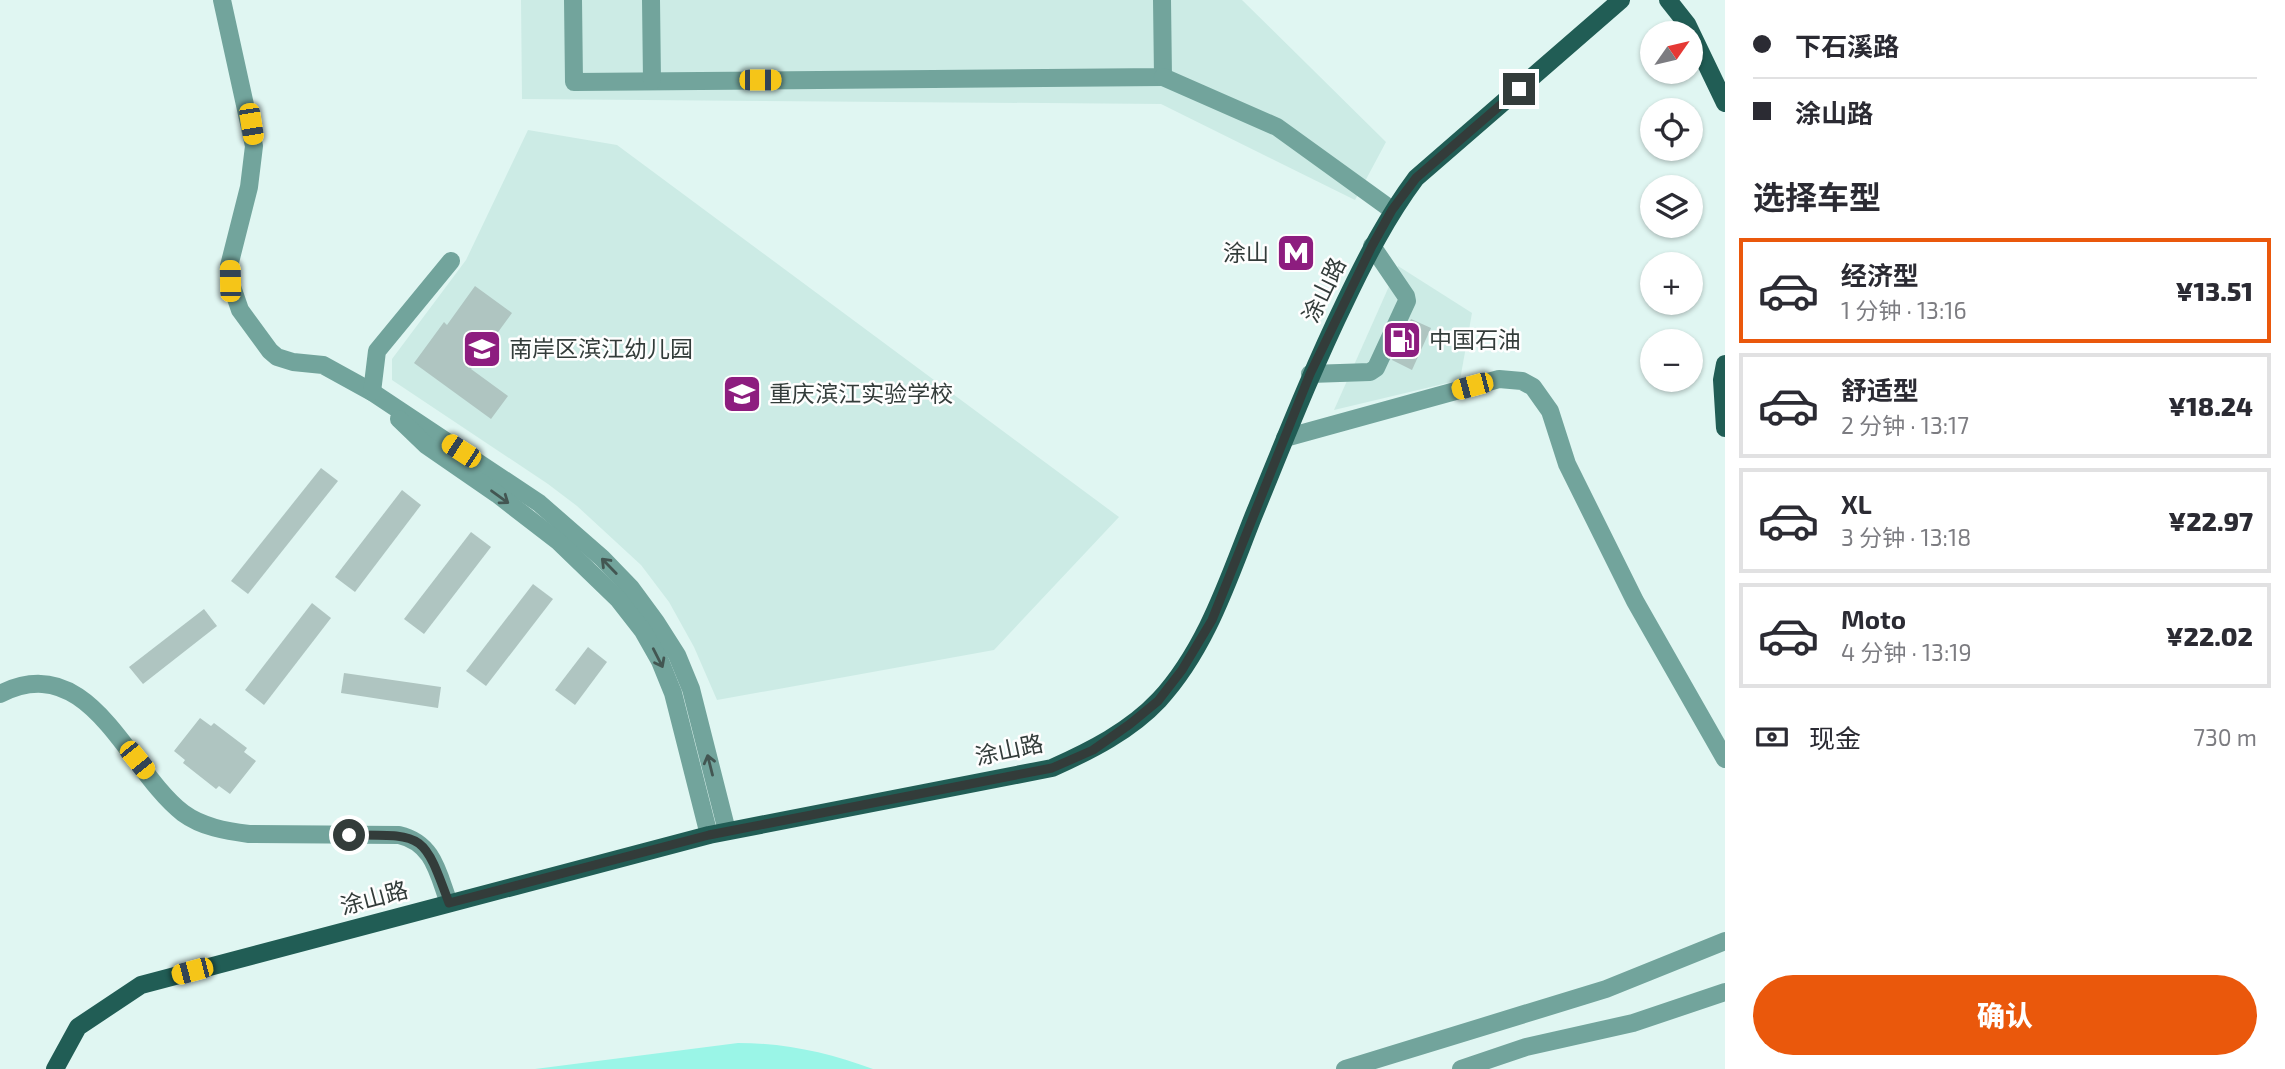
<!DOCTYPE html>
<html lang="zh">
<head>
<meta charset="utf-8">
<style>
	:root { --surface:#fff; --page:#f7f7f7; --text:#2b2b33; --muted:#7c7c81; --line:#e1e1e2; --accent:#ea580c }
	body { margin:0; font-family:"Exo 2","Noto Sans SC",sans-serif; background:var(--page); color:var(--text); height:100vh; display:flex; flex-direction:column; font-size:26px; white-space:nowrap }
	* { box-sizing:border-box; margin:0 }
	p { font-size:23px; color:var(--muted) }
	.icon { flex:none; width:38px; height:38px; fill:none; stroke:currentColor; stroke-width:2; stroke-linecap:round; stroke-linejoin:round }
	.map { position:relative; flex:1; overflow:hidden }
	.side { display:flex; flex-direction:column; background:var(--surface); width:560px }
	.side>* { flex:none }
	.guide { display:grid; align-content:center; height:154px; padding:0 28px; background:var(--surface) }
	.needle { width:46px; rotate:56deg }
	.controls { position:absolute; left:1640px; top:21px; display:grid; gap:14px }
	.controls a { display:grid; place-items:center; width:63px; height:63px; border-radius:50%; background:var(--surface); box-shadow:0 2px 5px #0004; font-size:35px }
	.end { position:absolute; width:32px; height:32px; margin:-16px; border:9px solid #333c3a; background:#fff; box-shadow:0 0 0 4px #fff }
	.from { border-radius:50% }
	.car { position:absolute; width:21px; height:42px; margin:-21px -10px; border-radius:9px; box-shadow:0 0 5px 2px #0007; background:linear-gradient(#f5c518 24%,#345 0 40%,#f5c518 0 76%,#345 0 86%,#f5c518 0) }
	.guide b { display:flex; align-items:center; gap:24px; height:66px; font-size:26px }
	.guide b+b { border-top:2px solid var(--line) }
	.guide i { width:18px; height:18px; background:var(--text) }
	ul { padding:0; list-style:none }
	li { display:flex; align-items:center; gap:21px; height:105px; margin:0 14px 10px; padding:0 14px; border:4px solid var(--line); border-radius:0px }
	li div { flex:1 }
	li b { display:block; font-size:26px }
	li em { font-style:normal; font-weight:800 }
	li.on { border-color:var(--accent) }
	li>.icon { width:63px; height:63px; stroke-width:1.5 }
	h2 { padding:0 28px; font-size:32px; line-height:84px }
	.pay { display:flex; align-items:center; gap:18px; height:77px; padding:0 28px; font-size:26px }
	.pay p { margin-inline-start:auto }
	.primary-button { display:flex; gap:14px; margin-top:auto; padding:14px 28px }
	.primary-button a { flex:1; height:80px; border-radius:42px; background:var(--accent); color:#fff; font-size:28px; font-weight:800; line-height:80px; text-align:center }
	main { display:flex; flex:1; min-height:0 }
	.map>svg:first-child { display:block }
	.built { fill:#ccebe5 }
	.green { fill:#9af5e7 }
	.building { fill:#afc5c1 }
	.lines { fill:none; stroke-linecap:round; stroke-linejoin:round }
	.minor { stroke:#72a49c; stroke-width:18 }
	.major { stroke:#215d55; stroke-width:18 }
	.oneway { stroke:#435652 }
	.route { stroke:#333c3a; stroke-width:9 }
	.labels { text-anchor:middle; stroke-width:5; stroke-linejoin:round; paint-order:stroke }
	.poi-label { font-size:23px; fill:#333c3a; stroke:#fefefe; text-anchor:start }
	.street-label { font-size:23px; fill:#333c3a; stroke:#fefefe }
</style>
</head>
<body>
<main>
<div class="map">
<svg width="1725" height="1069" viewBox="0 0 1725 1069">
	<rect width="100%" height="100%" fill="#e0f6f2"/>
	<g class="built">
		<polygon points="521,0 1242,0 1386,142 1355,200 1161,104 522,99"/>
		<polygon points="528,130 617,145 1119,517 994,650 717,700 694,647 669,602 641,565 577,506 548,484 392,380 392,359 466,260"/>
		<polygon points="1398,266 1472,313 1460,380 1334,410"/>
	</g>
	<path class="green" d="M738,1043C786,1043 829,1053 873,1069H535Z"/>
	<g class="building">
		<polygon points="475,286 512,313 471,369 508,396 491,419 414,363 444,322 447,325"/>
		<polygon points="1411,319 1431,328 1412,370 1392,360"/>
		<polygon points="321,468 338,481 248,594 231,581"/>
		<polygon points="402,490 421,505 355,592 335,577"/>
		<polygon points="471,532 491,547 424,634 404,619"/>
		<polygon points="533,584 553,599 486,686 466,671"/>
		<polygon points="312,603 331,618 264,705 245,690"/>
		<polygon points="204,609 217,626 143,684 129,667"/>
		<polygon points="588,647 607,662 575,705 555,690"/>
		<polygon points="344,673 441,687 438,708 341,693"/>
		<polygon points="200,718 211,726 214,723 247,748 244,752 256,761 230,794 219,786 216,789 183,763 185,760 174,751"/>
	</g>
	<g class="lines">
		<g class="minor">
			<polyline points="222,0 254,146 249,187 229,266 230,281 240,310 270,351 277,357 293,362 323,365 372,392 539,503 602,558 631,588 656,622 677,655 691,689 727,831"/>
			<polyline points="573,0 574,82 1163,77 1162,0"/>
			<polyline points="651,0 652,81"/>
			<polyline points="1163,77 1277,127 1392,210"/>
			<polyline points="1310,374 1370,372 1376,368 1407,301 1406,296 1372,246"/>
			<polyline points="372,392 377,351 451,261"/>
			<polyline points="399,419 426,445 497,494 559,542 618,599 643,631 660,661 673,693 709,835"/>
			<polyline points="1285,438 1499,379 1522,381 1533,387 1550,411 1567,464 1635,601 1725,759"/>
			<path d="M0,694C90,648 127,770 183,813C202,827 226,831 249,834L399,835C434,843 438,874 449,903"/>
			<polyline points="1345,1069 1606,989 1725,941"/>
			<polyline points="1461,1069 1526,1047 1633,1023 1725,992"/>
		</g>
		<g class="major">
			<polyline points="1668,0 1687,24 1725,103"/>
			<polyline points="1725,364 1722,380 1725,428"/>
			<path d="M55,1069L78,1027L141,985L709,835L1052,768C1090,751 1130,731 1159,700C1206,649 1228,580 1253,517C1283,444 1311,372 1345,302C1366,258 1387,217 1416,178L1621,0"/>
		</g>
	</g>
	<defs><path id="oneway-shaft" d="M-6 0H5M1.5-3L5.5 0L1.5 3" fill="none" stroke-width="1.6" stroke-linecap="round" stroke-linejoin="round" transform="scale(1.75)"/></defs>
	<g class="oneway">
		<use href="#oneway-shaft" transform="translate(500 497) rotate(36)"/>
		<use href="#oneway-shaft" transform="translate(609 566) rotate(-134)"/>
		<use href="#oneway-shaft" transform="translate(658 658) rotate(63)"/>
		<use href="#oneway-shaft" transform="translate(710 765) rotate(-104)"/>
	</g>
	<g class="lines">
		<path class="route" d="M349,835C424,835 423,832 449,903L709,835L1052,768L1093,750L1130,724L1158,701L1182,670L1212,620L1310,374L1372,246L1392,210L1416,178L1519,89"/>
	</g>
	<defs>
		<g id="metro-square" transform="scale(2.0125)"><rect x="-9" y="-9" width="18" height="18" rx="4" fill="#8d1d7f" stroke="#fefefe"/><path d="M-5.5 5V-5H-3L0 0L3-5H5.5V5H3V-.5L0 4L-3-.5V5Z" fill="#fff"/></g>
		<g id="fuel-square" transform="scale(2.0125)"><rect x="-9" y="-9" width="18" height="18" rx="4" fill="#8d1d7f" stroke="#fefefe"/><path d="M-5.5-6h7V0h2V4h1.3V-2.5L3-4.5l.8-.8L6-3V5H2.5V1h-1V6h-7ZM-4.2-4.7v3.2H.2V-4.7Z" fill="#fff"/></g>
		<g id="school-square" transform="scale(2.0125)"><rect x="-9" y="-9" width="18" height="18" rx="4" fill="#8d1d7f" stroke="#fefefe"/><path d="M0-5L7-2L0 1L-7-2ZM-4 1L0 2.5L4 1V4Q0 6-4 4Z" fill="#fff"/></g>
	</defs>
	<g fill-rule="evenodd">
		<use href="#metro-square" x="1296" y="253"/>
		<use href="#fuel-square" x="1402" y="340"/>
		<use href="#school-square" x="482" y="349"/>
		<use href="#school-square" x="742" y="394"/>
	</g>
	<g class="labels">
		<g class="poi-label">
			<text x="1269" y="261" text-anchor="end">涂山</text>
			<text x="1429" y="348">中国石油</text>
			<text x="509" y="357">南岸区滨江幼儿园</text>
			<text x="769" y="402">重庆滨江实验学校</text>
		</g>
		<g class="street-label">
			<text transform="translate(1324 290) rotate(-64)" y="8">涂山路</text>
			<text transform="translate(1009 750) rotate(-12)" y="8">涂山路</text>
			<text transform="translate(374 898) rotate(-15)" y="8">涂山路</text>
		</g>
	</g>
</svg>
<div class="controls">
<a><svg class="needle" viewBox="-14 -14 28 28"><path d="M0-13l5 13h-10z" fill="#e53935"/><path d="M0 13l5-13h-10z" fill="#7c7c81"/></svg></a>
<a><svg class="icon" aria-label="locate" viewBox="0 0 24 24"><circle cx="12" cy="12" r="6"/><path d="M12 2v4M12 18v4M2 12h4M18 12h4"/></svg></a>
<a><svg class="icon" aria-label="layers" viewBox="0 0 24 24"><path d="M12 4l9 5-9 5-9-5zM3 14l9 5 9-5"/></svg></a>
<a>+</a>
<a>−</a>
</div>
<i class="end from" style="left:349px;top:835px"></i>
<i class="end" style="left:1519px;top:89px"></i>
<i class="car" style="left:760px;top:80px;rotate:90deg"></i>
<i class="car" style="left:251px;top:124px;rotate:171deg"></i>
<i class="car" style="left:230px;top:281px;rotate:359deg"></i>
<i class="car" style="left:1472px;top:386px;rotate:255deg"></i>
<i class="car" style="left:461px;top:451px;rotate:303deg"></i>
<i class="car" style="left:137px;top:760px;rotate:141deg"></i>
<i class="car" style="left:192px;top:971px;rotate:255deg"></i>
</div>
<section class="side">
<div class="guide">
<b><i class="from"></i>下石溪路</b>
<b><i></i>涂山路</b>
</div>
<h2>选择车型</h2>
<ul>
<li class="on"><svg class="icon" aria-label="car" viewBox="0 0 24 24"><path d="M5 17H2v-5l4-1 3-4h7l3 4 3 1v5h-3M9 17h6M6 11h13"/><circle cx="7" cy="17" r="2"/><circle cx="17" cy="17" r="2"/></svg><div><b>经济型</b><p>1 分钟 · 13:16</p></div><em>¥13.51</em></li>
<li><svg class="icon" aria-label="car" viewBox="0 0 24 24"><path d="M5 17H2v-5l4-1 3-4h7l3 4 3 1v5h-3M9 17h6M6 11h13"/><circle cx="7" cy="17" r="2"/><circle cx="17" cy="17" r="2"/></svg><div><b>舒适型</b><p>2 分钟 · 13:17</p></div><em>¥18.24</em></li>
<li><svg class="icon" aria-label="car" viewBox="0 0 24 24"><path d="M5 17H2v-5l4-1 3-4h7l3 4 3 1v5h-3M9 17h6M6 11h13"/><circle cx="7" cy="17" r="2"/><circle cx="17" cy="17" r="2"/></svg><div><b>XL</b><p>3 分钟 · 13:18</p></div><em>¥22.97</em></li>
<li><svg class="icon" aria-label="car" viewBox="0 0 24 24"><path d="M5 17H2v-5l4-1 3-4h7l3 4 3 1v5h-3M9 17h6M6 11h13"/><circle cx="7" cy="17" r="2"/><circle cx="17" cy="17" r="2"/></svg><div><b>Moto</b><p>4 分钟 · 13:19</p></div><em>¥22.02</em></li>
</ul>
<div class="pay"><svg class="icon" aria-label="cash" viewBox="0 0 24 24"><path d="M3 7h18v10H3z"/><circle cx="12" cy="12" r="2"/></svg>现金<p>730 m</p></div>
<div class="primary-button"><a>确认</a></div>
</section>
</main>
</body>
</html>
